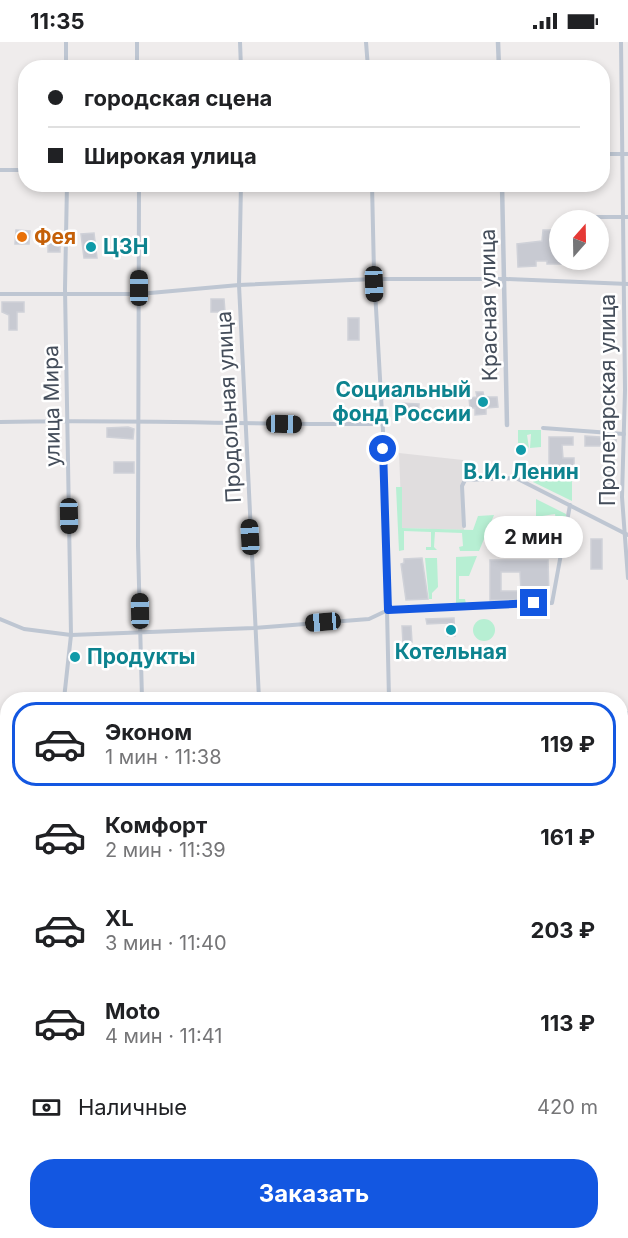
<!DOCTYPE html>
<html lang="ru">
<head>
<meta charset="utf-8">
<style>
	:root { --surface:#fff; --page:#f6f6f6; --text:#202124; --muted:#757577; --line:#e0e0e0; --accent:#1357e1 }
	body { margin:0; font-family:Inter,sans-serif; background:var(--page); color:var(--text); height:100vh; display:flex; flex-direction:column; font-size:22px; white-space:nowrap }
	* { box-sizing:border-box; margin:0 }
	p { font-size:20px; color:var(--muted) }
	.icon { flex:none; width:33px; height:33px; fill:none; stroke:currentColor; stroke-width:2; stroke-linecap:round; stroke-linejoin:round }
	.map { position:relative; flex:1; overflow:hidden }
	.side { position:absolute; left:0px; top:650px; width:628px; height:548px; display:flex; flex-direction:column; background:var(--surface); border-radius:24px 24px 0 0; box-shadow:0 3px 9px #0003 }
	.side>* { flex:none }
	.guide { position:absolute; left:18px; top:18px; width:592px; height:132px; border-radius:24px; box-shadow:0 3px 9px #0003; display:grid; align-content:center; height:132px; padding:0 30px; background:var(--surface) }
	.needle { width:39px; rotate:20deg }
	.tools { position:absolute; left:549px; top:168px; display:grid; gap:12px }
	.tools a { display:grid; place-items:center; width:60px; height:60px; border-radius:50%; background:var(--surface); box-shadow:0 3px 9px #0003; font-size:30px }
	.end { position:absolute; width:27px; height:27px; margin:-14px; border:8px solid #1357e1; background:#fff; box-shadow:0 0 0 3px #fff }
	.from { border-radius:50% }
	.bubble { position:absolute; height:42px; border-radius:21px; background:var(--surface); box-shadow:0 3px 9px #0003; font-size:20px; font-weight:700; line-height:42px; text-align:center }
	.car { position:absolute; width:18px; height:36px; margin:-18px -9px; border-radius:8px; box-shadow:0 0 4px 2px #0007; background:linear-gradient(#222 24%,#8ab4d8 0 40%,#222 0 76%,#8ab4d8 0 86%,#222 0) }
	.guide b { display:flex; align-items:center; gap:21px; height:57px; font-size:22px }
	.guide b+b { border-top:2px solid var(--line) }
	.guide i { width:15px; height:15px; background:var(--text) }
	ul { padding:10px 0 0; list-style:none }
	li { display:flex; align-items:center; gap:18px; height:84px; margin:0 12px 9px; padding:0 18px; border:3px solid transparent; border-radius:24px }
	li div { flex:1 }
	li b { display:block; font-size:22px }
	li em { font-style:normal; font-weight:700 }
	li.selected { border-color:var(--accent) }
	li>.icon { width:54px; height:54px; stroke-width:1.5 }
	.pay { display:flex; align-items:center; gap:15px; height:66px; padding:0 30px; font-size:22px }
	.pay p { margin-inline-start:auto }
	.primary-button { display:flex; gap:12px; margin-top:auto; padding:12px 30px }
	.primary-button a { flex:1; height:69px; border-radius:24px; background:var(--accent); color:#fff; font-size:24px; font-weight:700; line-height:69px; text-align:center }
	.status { display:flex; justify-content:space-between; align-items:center; height:42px; padding:0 30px; background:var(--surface); direction:ltr }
	.status svg { height:16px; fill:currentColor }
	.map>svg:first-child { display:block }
	.education { fill:#e0ddde }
	.green { fill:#b7efd3 }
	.building { fill:#c8cad2; stroke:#cfd1d8; stroke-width:1.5; fill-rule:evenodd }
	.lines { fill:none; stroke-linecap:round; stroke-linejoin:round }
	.minor { stroke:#bec6d2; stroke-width:4 }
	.tertiary { stroke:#bec6d2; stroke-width:4.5 }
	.route { stroke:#1357e1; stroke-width:8 }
	.food-dot { fill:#e8710a; stroke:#fff; stroke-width:2 }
	.culture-dot { fill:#0f9aa8; stroke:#fff; stroke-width:2 }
	.labels { text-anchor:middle; stroke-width:5; stroke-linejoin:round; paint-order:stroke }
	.food-label { font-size:21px; font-weight:bold; fill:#c56008; stroke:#fff; text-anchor:start }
	.culture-label { font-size:21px; font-weight:bold; fill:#0d838f; stroke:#fff; text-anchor:start }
	.street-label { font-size:21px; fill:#444d5a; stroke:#fff }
</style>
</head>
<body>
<div class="status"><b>11:35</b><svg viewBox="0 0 49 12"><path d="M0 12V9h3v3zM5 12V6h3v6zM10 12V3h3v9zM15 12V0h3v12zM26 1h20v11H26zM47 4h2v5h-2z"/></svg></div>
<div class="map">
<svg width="628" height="1196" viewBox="0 0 628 1196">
	<rect width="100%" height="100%" fill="#efecec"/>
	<polygon class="education" points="399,411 463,418 464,488 402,486"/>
	<g class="green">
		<polygon points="518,388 541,388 541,405 530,406 531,392 527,393 529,406 524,401 518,401"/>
		<polygon points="532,430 572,430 572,459 533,440"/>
		<polygon points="396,445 402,445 402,486 473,488 478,474 494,473 479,509 460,509 459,505 463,504 462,491 435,490 434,505 437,508 426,508 426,505 431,505 431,490 404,489 404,508 399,509"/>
		<polygon points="536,457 566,472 566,479 556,479 555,472 536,475"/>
		<polygon points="536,482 550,482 550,509 541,509 536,504"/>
		<polygon points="477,514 469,534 459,534 459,557 465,557 466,562 456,563 456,515"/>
		<polygon points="425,516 437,516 438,545 432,551 432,557 429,557"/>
		<circle cx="484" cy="588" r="11"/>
		<polygon points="0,951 8,952 8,1190 165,1190 169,1196 0,1196"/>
	</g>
	<g class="building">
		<polygon points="16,188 30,189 29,202 15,202"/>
		<polygon points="543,188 560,188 560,218 569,218 569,222 547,222 547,219 536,219 536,224 518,225 517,202 542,199"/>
		<polygon points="94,191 97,216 84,216 81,192"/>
		<rect x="48" y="197" width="12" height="13"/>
		<polygon points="211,257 224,257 225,270 211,270"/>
		<polygon points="2,260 24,260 24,270 17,270 17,288 9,288 9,273 2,270"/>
		<rect x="348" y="276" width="11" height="22"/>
		<polygon points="476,350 483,350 484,355 497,355 498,365 486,366 486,372 475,373 475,366 470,366 469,356 477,355"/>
		<polygon points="398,361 419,362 418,374 398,374"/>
		<polygon points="128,385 134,387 133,397 107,395 107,386"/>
		<polygon points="585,394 616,396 616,404 585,404"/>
		<polygon points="549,395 573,395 573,403 562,403 563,416 574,416 574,424 549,424"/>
		<rect x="114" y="420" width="20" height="11"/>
		<rect x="604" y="430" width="9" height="18"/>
		<rect x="591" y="497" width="11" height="30"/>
		<polygon points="422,516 428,557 406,558 401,522 404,521 404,517"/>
		<path d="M490,518H548L549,557L490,558ZM501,530H520L521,549H501Z"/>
		<polygon points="454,576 455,594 448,594 448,581 427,582 426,577"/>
		<polygon points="402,584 411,584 412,600 403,601"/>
	</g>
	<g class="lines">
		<g class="minor">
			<polyline points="66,0 66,26"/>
			<polyline points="137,0 137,26"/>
			<polyline points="240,0 241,26"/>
			<polyline points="366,0 368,26"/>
			<polyline points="621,0 625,348 622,455 628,536"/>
			<polyline points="603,112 628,112"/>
			<polyline points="0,128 26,128"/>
			<polyline points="139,142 138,504 142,657"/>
			<polyline points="241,142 239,243 259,657"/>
			<polyline points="372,142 374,231 383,389 389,657"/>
			<polyline points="566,175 628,175"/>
			<polyline points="0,252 139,252 239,243 374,237 506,237 628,242"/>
			<path d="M0,380C127,377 254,383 381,382"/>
			<polyline points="543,386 624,392"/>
			<polyline points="516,428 516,436"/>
			<polyline points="464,484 462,444 465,438 516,436 628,493"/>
			<polyline points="0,577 24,587 71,593 254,586 369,577 388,568 398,567 552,561 570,463"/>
			<polyline points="64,657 71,593 65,247 67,142"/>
			<polyline points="621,671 628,671"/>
			<polyline points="621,957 628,954"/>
			<polyline points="621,1018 628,1043"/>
			<polyline points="621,1064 628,1091"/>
			<polyline points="229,1190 234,1196"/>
			<polyline points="392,1190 410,1196"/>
			<polyline points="465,1190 469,1196"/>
			<polyline points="552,1190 554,1196"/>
		</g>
		<g class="tertiary">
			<polyline points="498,0 499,26"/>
			<polyline points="502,142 507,383"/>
		</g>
	</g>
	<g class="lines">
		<polyline class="route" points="383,407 388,568 534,561"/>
	</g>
	<circle class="food-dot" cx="22" cy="195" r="6"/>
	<g class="culture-dot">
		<circle cx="91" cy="205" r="6"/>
		<circle cx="483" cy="360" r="6"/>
		<circle cx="521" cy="408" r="6"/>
		<circle cx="451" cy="588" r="6"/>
		<circle cx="75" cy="615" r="6"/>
	</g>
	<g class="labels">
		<g class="food-label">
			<text x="34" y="202">Фея</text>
		</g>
		<g class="culture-label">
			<text x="103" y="212">ЦЗН</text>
			<text x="471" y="355" text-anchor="end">Социальный<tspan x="471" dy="24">фонд России</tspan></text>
			<text x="521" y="437" text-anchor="middle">В.И. Ленин</text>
			<text x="451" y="617" text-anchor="middle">Котельная</text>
			<text x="87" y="622">Продукты</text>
		</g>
		<g class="street-label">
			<text transform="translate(489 263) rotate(-91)" y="7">Красная улица</text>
			<text transform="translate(608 358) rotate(-90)" y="7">Пролетарская улица</text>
			<text transform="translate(52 364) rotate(-91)" y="7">улица Мира</text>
			<text transform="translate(229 365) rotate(-93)" y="7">Продольная улица</text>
		</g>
	</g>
</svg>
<div class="tools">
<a><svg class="needle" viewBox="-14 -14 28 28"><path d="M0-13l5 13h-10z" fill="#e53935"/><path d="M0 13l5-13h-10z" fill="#757577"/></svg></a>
</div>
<i class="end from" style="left:383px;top:407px"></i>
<i class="end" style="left:534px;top:561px"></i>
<div class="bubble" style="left:484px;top:474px;width:99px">2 мин</div>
<i class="car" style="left:374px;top:242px;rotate:178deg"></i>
<i class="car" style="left:139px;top:246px;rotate:0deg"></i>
<i class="car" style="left:284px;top:382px;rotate:91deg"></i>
<i class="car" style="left:69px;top:474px;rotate:179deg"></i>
<i class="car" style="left:250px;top:495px;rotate:357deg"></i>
<i class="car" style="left:140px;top:569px;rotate:359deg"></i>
<i class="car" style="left:323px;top:580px;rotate:265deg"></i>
<div class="guide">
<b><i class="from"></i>городская сцена</b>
<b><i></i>Широкая улица</b>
</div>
<section class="side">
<ul>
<li class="selected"><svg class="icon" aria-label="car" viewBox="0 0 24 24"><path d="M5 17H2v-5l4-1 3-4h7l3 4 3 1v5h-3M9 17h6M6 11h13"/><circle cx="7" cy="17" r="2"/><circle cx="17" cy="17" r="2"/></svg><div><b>Эконом</b><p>1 мин · 11:38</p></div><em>119 ₽</em></li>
<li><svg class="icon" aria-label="car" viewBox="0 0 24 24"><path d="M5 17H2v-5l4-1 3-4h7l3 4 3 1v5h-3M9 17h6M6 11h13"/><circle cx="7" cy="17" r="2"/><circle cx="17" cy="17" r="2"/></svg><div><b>Комфорт</b><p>2 мин · 11:39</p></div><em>161 ₽</em></li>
<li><svg class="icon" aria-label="car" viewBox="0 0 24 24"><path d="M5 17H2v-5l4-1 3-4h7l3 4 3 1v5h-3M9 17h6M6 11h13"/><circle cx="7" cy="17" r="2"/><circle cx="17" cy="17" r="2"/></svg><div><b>XL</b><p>3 мин · 11:40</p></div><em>203 ₽</em></li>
<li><svg class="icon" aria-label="car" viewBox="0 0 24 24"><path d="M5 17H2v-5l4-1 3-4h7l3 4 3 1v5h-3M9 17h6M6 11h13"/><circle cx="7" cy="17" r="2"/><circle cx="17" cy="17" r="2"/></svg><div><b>Moto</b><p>4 мин · 11:41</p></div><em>113 ₽</em></li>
</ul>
<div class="pay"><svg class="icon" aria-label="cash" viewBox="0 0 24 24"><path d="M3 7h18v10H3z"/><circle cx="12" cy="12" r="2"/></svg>Наличные<p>420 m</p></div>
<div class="primary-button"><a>Заказать</a></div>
</section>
</div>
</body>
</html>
